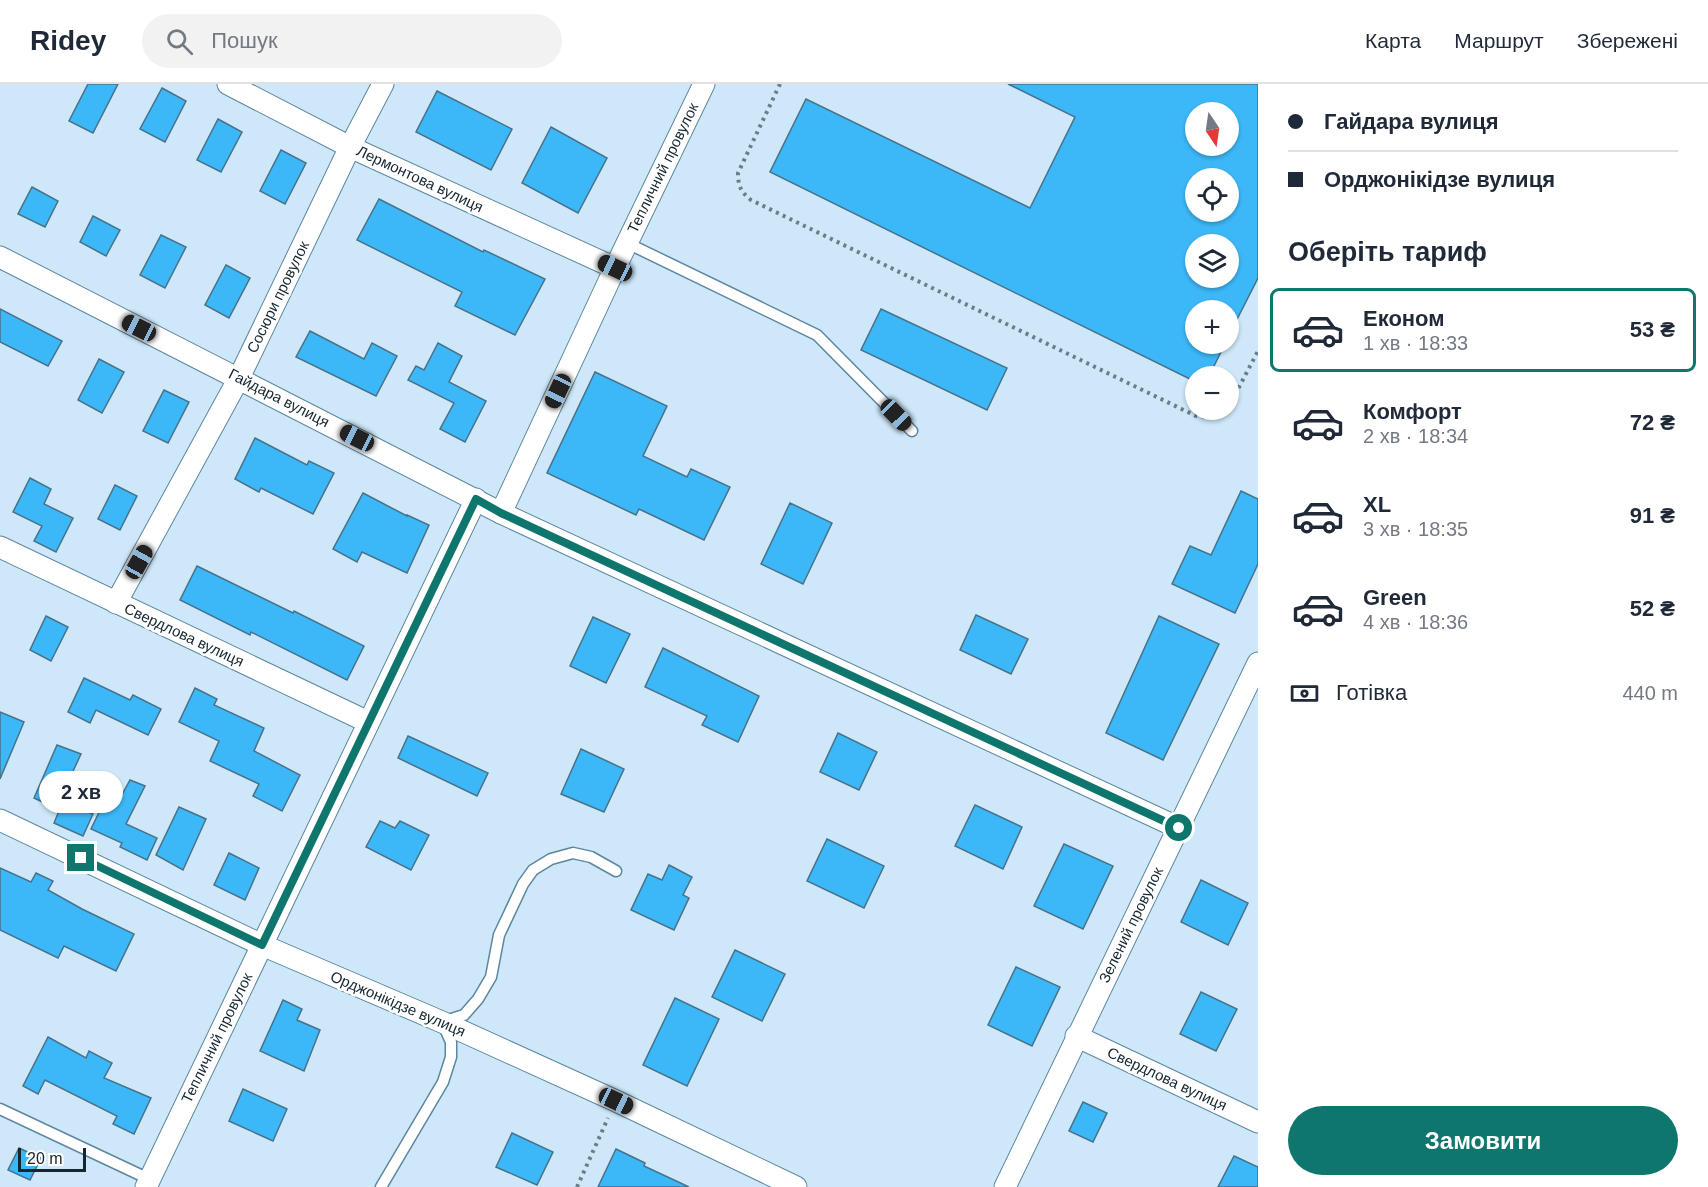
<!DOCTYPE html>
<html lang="uk">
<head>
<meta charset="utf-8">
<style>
	:root { --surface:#fff; --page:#f2f2f3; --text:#1f2937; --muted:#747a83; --line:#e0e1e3; --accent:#0f766e }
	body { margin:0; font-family:Arial,sans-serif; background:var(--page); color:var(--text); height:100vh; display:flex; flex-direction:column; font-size:22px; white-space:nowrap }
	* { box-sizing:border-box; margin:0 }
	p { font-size:20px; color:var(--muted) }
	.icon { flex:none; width:33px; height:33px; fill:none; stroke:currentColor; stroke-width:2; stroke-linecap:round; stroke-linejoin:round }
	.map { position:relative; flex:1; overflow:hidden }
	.side { display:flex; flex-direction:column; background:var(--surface); width:450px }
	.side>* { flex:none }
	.top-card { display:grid; align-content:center; height:132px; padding:0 30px; background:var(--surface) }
	.needle { width:39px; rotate:167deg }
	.tools { position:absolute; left:1185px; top:18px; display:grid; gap:12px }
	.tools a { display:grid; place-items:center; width:54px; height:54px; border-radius:50%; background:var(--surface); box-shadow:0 2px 4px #0004; font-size:30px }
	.scale { position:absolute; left:18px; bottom:15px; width:68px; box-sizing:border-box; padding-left:6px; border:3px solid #152630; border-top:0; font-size:16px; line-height:21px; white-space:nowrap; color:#152630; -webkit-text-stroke:4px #fff; paint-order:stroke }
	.end { position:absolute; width:27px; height:27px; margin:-14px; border:8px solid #0f766e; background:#fff; box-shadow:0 0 0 3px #fff }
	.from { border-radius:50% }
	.bubble { position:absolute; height:42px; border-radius:21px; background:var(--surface); box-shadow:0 2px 4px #0004; font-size:20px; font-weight:600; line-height:42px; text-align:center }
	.car { position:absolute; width:18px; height:36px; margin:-18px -9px; border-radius:8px; box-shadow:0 0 4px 2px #0007; background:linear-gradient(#222 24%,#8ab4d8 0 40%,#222 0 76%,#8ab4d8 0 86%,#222 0) }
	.top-card b { display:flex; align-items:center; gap:21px; height:57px; font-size:22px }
	.top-card b+b { border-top:2px solid var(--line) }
	.top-card i { width:15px; height:15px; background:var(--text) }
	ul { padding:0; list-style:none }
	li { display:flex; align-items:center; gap:18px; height:84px; margin:0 12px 9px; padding:0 18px; border:3px solid transparent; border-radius:9px }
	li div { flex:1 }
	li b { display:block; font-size:22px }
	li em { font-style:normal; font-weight:600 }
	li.current { border-color:var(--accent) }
	li>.icon { width:54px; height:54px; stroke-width:1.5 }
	h2 { padding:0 30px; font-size:27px; line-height:72px }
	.pay { display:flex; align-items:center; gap:15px; height:66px; padding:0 30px; font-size:22px }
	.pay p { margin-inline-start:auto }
	.primary-button { display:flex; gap:12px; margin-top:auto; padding:12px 30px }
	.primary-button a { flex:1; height:69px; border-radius:36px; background:var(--accent); color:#fff; font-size:24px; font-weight:600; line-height:69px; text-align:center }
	header { display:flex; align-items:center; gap:36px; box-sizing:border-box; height:84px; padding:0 30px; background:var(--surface); border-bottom:2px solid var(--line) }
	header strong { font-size:28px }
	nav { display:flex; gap:33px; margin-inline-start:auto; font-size:21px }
	.search { width:420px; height:54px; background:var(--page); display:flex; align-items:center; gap:15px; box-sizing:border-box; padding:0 21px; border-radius:33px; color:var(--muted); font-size:22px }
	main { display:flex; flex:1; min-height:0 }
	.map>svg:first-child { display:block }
	.building { fill:#3cb8f8; stroke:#48718a; stroke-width:1.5; fill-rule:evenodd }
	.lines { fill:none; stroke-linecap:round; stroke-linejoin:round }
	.lane-casing { stroke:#5d86a0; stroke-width:13 }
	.street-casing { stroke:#5d86a0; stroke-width:23 }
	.path { stroke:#697e8b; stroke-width:4; stroke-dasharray:3 4.5; stroke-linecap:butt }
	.lane { stroke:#fff; stroke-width:10 }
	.street { stroke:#fff; stroke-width:21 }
	.route { stroke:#0f766e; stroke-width:8 }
	.labels { text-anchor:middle; stroke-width:5; stroke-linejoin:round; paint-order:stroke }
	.street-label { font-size:15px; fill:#152630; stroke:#fff }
</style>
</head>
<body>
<header>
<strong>Ridey</strong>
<div class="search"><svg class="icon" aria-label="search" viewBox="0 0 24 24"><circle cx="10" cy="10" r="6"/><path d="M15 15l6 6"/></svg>Пошук</div>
<nav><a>Карта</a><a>Маршрут</a><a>Збережені</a></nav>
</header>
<main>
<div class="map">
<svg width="1258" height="1103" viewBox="0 0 1258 1103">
	<rect width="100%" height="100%" fill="#cee8f9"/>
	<g class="building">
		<polygon points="88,0 118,0 93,49 69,37"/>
		<path d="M1008,0H1258V194L1228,253V226H1196V260H1225L1209,292H1196V298L770,88L806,15L1030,124L1075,33ZM1196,28H1228V62H1196ZM1196,94H1228V128H1196ZM1196,160H1228V194H1196Z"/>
		<polygon points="162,4 186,17 165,58 140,45"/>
		<polygon points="437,7 512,45 491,86 416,48"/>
		<polygon points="218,35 242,48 221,88 197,76"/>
		<polygon points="551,43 607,74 578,129 522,99"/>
		<polygon points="281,66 306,79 285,120 260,107"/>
		<polygon points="32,103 58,117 45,143 18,130"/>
		<polygon points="379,115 483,168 484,166 545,195 515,251 455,222 462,208 357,156"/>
		<polygon points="93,132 120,146 106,172 80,158"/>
		<polygon points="161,151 186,163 165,204 140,191"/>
		<polygon points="226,181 250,194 229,234 205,221"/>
		<polygon points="0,225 62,257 48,282 0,258"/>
		<polygon points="881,225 1007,284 987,326 861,266"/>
		<polygon points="310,247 364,275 372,259 397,272 376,312 296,273"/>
		<polygon points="438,259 462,272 449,298 486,317 465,358 440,345 454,319 408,296 416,282 424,286"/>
		<polygon points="99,275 124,288 102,329 78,316"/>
		<polygon points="595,288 667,322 643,372 687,393 691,385 730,403 704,456 639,425 636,431 547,389"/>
		<polygon points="164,306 189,318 168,359 143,347"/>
		<polygon points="255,354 307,381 309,377 334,389 313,430 261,404 259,408 235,395"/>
		<polygon points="30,394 51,405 44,420 73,434 56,468 34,457 42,442 13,428"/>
		<polygon points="115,401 137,412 120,446 98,435"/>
		<polygon points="1241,407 1258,415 1258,480 1235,529 1172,500 1190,462 1211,471"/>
		<polygon points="363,409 407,432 407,431 429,441 407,489 362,468 357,478 333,465"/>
		<polygon points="790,419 832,439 803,500 761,480"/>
		<polygon points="197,482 293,529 294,527 364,562 347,596 251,548 250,551 180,516"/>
		<polygon points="976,531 1028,555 1011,590 960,566"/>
		<polygon points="46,532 68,543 51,577 30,566"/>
		<polygon points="1159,532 1219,560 1163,676 1106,649"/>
		<polygon points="593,533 630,550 606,599 570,582"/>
		<polygon points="663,564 759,612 738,658 702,641 707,632 645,603"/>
		<polygon points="84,594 130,616 133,611 161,625 148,651 96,626 90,639 68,628"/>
		<polygon points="195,604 217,615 214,621 264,644 254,667 300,691 282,727 253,712 259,700 210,677 219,657 179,638"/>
		<polygon points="0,628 24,638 0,695"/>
		<polygon points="838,649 877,668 859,706 820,688"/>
		<polygon points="408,652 488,689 477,712 398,674"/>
		<polygon points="57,661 81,670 56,724 34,714"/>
		<polygon points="581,665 624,685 604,728 561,710"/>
		<polygon points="130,696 145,702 126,740 157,754 147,776 120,763 122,759 91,745 108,710 119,716"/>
		<polygon points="63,717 93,730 83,752 54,739"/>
		<polygon points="975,721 1022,743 1003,785 955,762"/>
		<polygon points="179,723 206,735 183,786 156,771"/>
		<polygon points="380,737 395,744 400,737 429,751 411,786 366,763"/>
		<polygon points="827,755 884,782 864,824 807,797"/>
		<polygon points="1064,760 1113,782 1083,845 1034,822"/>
		<polygon points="229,769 259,784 245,816 214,801"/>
		<polygon points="669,781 692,793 683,811 689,814 674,846 631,826 648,790 662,796"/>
		<polygon points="0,784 31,798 36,789 53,797 48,806 82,825 134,850 116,887 64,862 58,874 0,846"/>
		<polygon points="1201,796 1248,819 1228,861 1181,838"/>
		<polygon points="735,866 785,890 762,937 712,913"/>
		<polygon points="1016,883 1060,903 1032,962 988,941"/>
		<polygon points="1201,908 1237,925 1216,967 1180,950"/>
		<polygon points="675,914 719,935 687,1002 643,981"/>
		<polygon points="283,916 302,925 297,936 320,946 304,987 260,967"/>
		<polygon points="48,953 86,974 89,967 112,979 104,994 151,1014 134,1050 113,1040 117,1032 45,996 38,1010 23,1002"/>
		<polygon points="243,1005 287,1025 273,1057 229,1037"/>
		<polygon points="1083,1018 1107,1029 1093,1058 1069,1047"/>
		<polygon points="512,1049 553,1068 537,1101 496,1083"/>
		<polygon points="19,1064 41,1074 30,1096 8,1086"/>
		<polygon points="616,1065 645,1079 644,1082 689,1103 598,1103"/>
		<polygon points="1234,1072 1258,1083 1258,1103 1218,1103"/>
	</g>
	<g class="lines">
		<g class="lane-casing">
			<g id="lane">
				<polyline points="627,159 817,251 912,347"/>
				<polyline points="0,1025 149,1095"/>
				<polyline points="381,1103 443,998 451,973 451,958 442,938 464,931 478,915 491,893 499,851 523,800 533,786 551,775 573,769 591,773 616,787"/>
			</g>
		</g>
		<g class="street-casing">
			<g id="street">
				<polyline points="228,0 350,63 615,184"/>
				<polyline points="0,173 501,429 1179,744"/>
				<polyline points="501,429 615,184 704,0"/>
				<polyline points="0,463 368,638"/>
				<polyline points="116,519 239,294 350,63 383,0"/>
				<polyline points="0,736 262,861 442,938 616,1017 796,1103"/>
				<polyline points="1076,952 1258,1038"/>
				<polyline points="146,1103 476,415"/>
				<polyline points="1005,1103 1258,579"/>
			</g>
		</g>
		<g class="path">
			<path d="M780,0L738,89C738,102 741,108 751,116L1196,332L1214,334L1227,326"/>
			<polyline points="1228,324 1258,267"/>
			<polyline points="577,1103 608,1034"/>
		</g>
		<use href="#lane" class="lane"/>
		<use href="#street" class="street"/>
	</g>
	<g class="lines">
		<polyline class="route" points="81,774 262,861 476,415 501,429 1179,744"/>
	</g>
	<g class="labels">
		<g class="street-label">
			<text transform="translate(663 84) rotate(-64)" y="5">Тепличний провулок</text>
			<text transform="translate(420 95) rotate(25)" y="5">Лермонтова вулиця</text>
			<text transform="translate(278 213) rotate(-64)" y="5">Сосюри провулок</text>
			<text transform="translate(279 314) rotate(27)" y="5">Гайдара вулиця</text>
			<text transform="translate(184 551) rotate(25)" y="5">Свердлова вулиця</text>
			<text transform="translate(1131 841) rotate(-64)" y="5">Зелений провулок</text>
			<text transform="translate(398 920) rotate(23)" y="5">Орджонікідзе вулиця</text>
			<text transform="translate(217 954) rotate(-64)" y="5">Тепличний провулок</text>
			<text transform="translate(1167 995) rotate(25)" y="5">Свердлова вулиця</text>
		</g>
	</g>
</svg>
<div class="tools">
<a><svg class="needle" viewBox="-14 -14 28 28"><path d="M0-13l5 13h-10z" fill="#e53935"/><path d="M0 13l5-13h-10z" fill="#747a83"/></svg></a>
<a><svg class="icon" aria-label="locate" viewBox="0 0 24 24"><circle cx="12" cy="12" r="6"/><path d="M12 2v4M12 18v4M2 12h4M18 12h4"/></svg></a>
<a><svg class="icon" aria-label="layers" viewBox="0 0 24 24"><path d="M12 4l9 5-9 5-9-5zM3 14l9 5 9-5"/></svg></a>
<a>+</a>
<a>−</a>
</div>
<div class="scale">20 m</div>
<i class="end from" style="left:1179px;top:744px"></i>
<i class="end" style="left:81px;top:774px"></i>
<div class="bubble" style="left:39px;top:687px;width:84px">2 хв</div>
<i class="car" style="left:615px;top:184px;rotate:295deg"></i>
<i class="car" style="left:139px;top:244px;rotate:297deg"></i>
<i class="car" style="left:558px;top:307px;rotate:205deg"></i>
<i class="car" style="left:896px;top:331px;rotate:136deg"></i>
<i class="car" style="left:357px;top:354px;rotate:297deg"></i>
<i class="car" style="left:139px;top:478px;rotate:29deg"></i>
<i class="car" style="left:616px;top:1017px;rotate:115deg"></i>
</div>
<section class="side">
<div class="top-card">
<b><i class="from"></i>Гайдара вулиця</b>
<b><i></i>Орджонікідзе вулиця</b>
</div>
<h2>Оберіть тариф</h2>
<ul>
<li class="current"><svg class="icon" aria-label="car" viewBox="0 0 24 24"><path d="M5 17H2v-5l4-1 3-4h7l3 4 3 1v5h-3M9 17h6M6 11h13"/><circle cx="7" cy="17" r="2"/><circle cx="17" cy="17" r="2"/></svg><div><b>Економ</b><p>1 хв · 18:33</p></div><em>53 ₴</em></li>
<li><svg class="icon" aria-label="car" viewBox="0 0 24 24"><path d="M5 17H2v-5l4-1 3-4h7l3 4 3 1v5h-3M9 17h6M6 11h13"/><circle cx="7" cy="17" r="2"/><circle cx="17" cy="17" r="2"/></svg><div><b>Комфорт</b><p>2 хв · 18:34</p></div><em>72 ₴</em></li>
<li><svg class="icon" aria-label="car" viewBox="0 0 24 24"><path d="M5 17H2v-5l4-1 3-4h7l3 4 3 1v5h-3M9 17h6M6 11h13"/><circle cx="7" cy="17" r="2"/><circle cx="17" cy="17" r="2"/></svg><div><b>XL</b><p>3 хв · 18:35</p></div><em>91 ₴</em></li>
<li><svg class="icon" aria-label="car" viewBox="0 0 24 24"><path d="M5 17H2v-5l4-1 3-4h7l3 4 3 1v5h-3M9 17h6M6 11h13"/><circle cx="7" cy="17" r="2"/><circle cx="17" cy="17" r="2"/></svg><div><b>Green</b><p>4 хв · 18:36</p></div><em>52 ₴</em></li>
</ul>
<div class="pay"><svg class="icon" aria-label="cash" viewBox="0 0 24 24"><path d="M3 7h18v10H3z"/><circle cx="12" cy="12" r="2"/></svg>Готівка<p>440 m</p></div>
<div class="primary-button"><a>Замовити</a></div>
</section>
</main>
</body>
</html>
